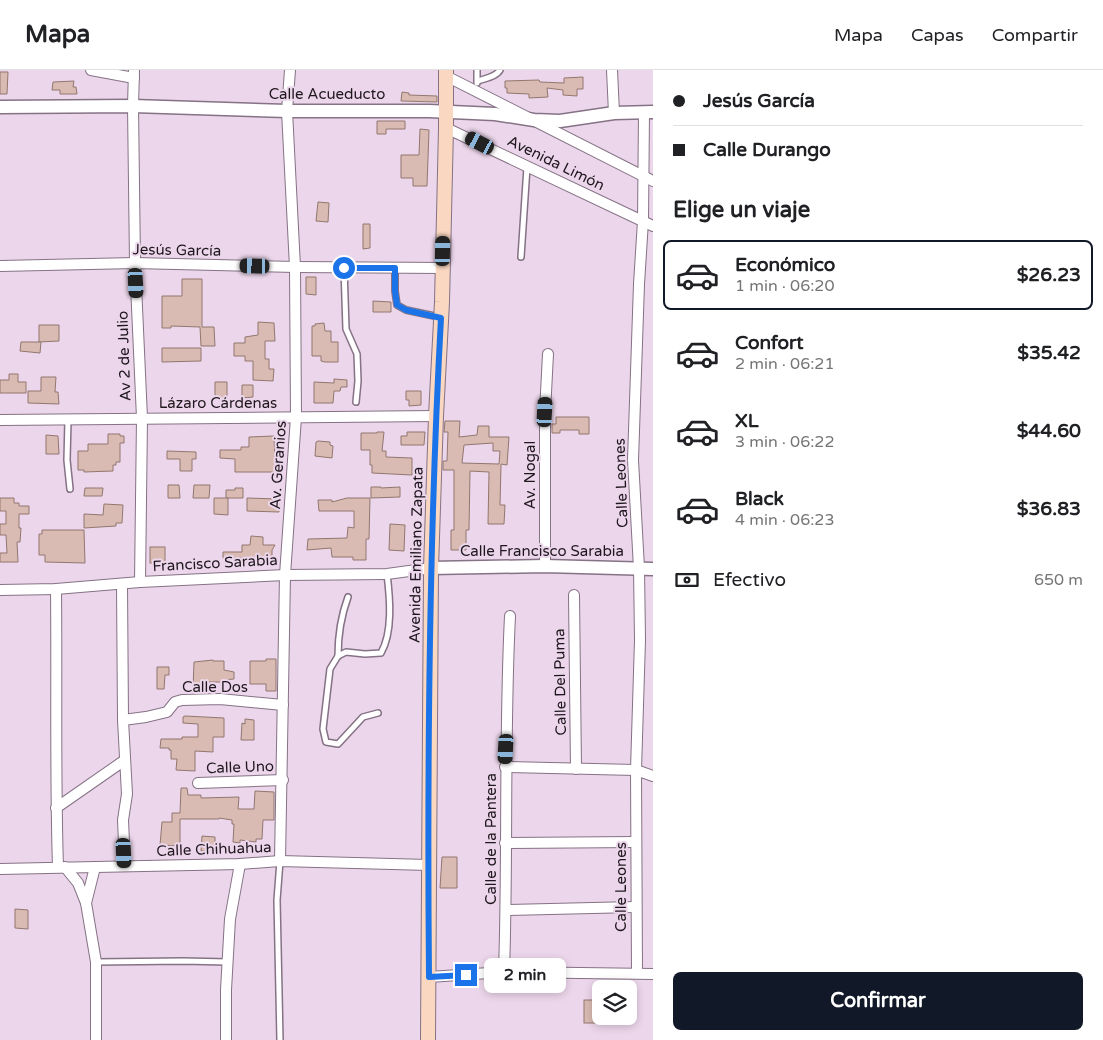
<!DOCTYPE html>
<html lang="es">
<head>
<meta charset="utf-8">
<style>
	:root { --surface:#fff; --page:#f2f2f2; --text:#202124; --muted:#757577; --line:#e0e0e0; --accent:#111827 }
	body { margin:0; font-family:"Varela Round",sans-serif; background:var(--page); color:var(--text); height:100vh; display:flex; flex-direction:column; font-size:19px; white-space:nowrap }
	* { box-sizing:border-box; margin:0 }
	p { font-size:16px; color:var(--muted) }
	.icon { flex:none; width:28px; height:28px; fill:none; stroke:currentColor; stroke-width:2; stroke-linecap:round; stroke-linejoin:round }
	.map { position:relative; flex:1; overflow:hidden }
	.side { display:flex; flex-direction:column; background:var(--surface); width:450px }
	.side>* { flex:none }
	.guide { display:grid; align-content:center; height:110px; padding:0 20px; background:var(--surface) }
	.controls { position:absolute; left:592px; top:910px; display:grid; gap:10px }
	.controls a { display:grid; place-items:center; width:45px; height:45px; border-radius:8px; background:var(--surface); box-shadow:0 2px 8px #0003; font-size:25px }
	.end { position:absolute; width:22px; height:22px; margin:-11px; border:6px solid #1a73e8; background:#fff; box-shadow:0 0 0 2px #fff }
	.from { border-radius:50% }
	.bubble { position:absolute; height:35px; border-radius:8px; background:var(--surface); box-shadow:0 2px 8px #0003; font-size:16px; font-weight:800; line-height:35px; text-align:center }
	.car { position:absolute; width:15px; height:30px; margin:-15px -8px; border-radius:6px; box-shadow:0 0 4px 1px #0007; background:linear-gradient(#222 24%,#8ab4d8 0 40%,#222 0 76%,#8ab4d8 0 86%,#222 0) }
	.guide b { display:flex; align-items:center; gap:18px; height:48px; font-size:19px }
	.guide b+b { border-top:1px solid var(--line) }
	.guide i { width:12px; height:12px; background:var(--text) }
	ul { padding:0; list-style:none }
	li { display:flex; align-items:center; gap:15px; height:70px; margin:0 10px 8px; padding:0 10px; border:2px solid transparent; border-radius:8px }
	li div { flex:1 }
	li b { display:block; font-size:19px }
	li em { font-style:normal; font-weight:800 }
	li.current { border-color:var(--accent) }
	li>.icon { width:45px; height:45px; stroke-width:1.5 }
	h2 { padding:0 20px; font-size:22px; line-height:60px }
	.pay { display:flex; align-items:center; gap:12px; height:55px; padding:0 20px; font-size:19px }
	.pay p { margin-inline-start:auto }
	.cta { display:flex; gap:10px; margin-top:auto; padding:10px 20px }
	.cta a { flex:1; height:58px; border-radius:8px; background:var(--accent); color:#fff; font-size:20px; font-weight:800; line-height:58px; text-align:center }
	header { display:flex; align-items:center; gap:30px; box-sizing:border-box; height:70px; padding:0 25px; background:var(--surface); border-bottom:1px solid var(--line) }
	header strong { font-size:24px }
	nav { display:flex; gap:28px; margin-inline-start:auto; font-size:18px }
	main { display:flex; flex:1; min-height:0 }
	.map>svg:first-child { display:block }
	.building { fill:#d9bbb3; stroke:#92776f; fill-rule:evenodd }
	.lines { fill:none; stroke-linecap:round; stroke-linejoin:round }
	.service-casing { stroke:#857285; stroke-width:8 }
	.minor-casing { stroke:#857285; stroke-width:12 }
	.tertiary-casing { stroke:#857285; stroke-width:15 }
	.secondary-casing { stroke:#857285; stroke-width:16 }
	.service { stroke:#fff; stroke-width:5 }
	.minor { stroke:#fff; stroke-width:10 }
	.tertiary { stroke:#fff; stroke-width:12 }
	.secondary { stroke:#f9d7c1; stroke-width:14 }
	.route { stroke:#1a73e8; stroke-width:6 }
	.labels { text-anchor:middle; stroke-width:4; stroke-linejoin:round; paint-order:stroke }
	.street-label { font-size:15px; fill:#1f171e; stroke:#ecd6eb }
</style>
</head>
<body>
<header>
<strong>Mapa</strong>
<nav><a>Mapa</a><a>Capas</a><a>Compartir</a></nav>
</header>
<main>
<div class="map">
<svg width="653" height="970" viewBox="0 0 653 970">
	<rect width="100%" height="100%" fill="#ecd6eb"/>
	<g class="building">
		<polygon points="0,2 8,2 7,24 0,24"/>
		<polygon points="583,7 583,19 577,19 577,26 563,25 563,20 547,18 548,27 529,28 529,24 507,23 507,18 505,18 505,11 539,10 540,12 564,13 564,8"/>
		<polygon points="74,11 73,17 76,17 77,24 60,24 60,20 52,20 53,12"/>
		<polygon points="402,22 409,23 409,25 437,26 437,32 401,31"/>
		<polygon points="377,51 405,51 405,59 386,59 386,64 377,64"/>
		<polygon points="420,59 429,60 427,116 413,116 413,108 401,108 401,85 419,85"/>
		<polygon points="318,132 329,133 328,152 316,151"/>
		<polygon points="363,154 370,154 370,178 363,179"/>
		<polygon points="306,207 316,207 316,225 306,224"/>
		<polygon points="182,209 202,209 202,257 214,257 215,276 201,276 200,257 171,256 171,258 162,258 162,226 182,226"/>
		<polygon points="373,231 391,232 391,242 373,242"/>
		<polygon points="258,252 274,253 275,271 265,271 265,289 269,289 269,299 274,299 273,311 253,310 253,291 245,291 245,286 234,286 234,273 245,273 245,267 258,265"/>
		<polygon points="324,253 325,261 331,261 331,272 338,272 338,292 325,292 321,291 321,286 312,286 312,256 315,256 315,254"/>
		<polygon points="39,255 59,255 59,271 39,272"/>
		<polygon points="21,272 41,272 40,283 20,281"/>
		<polygon points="162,278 201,278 201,291 162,292"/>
		<polygon points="9,304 18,304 18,312 26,312 26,323 0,323 0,310 9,310"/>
		<polygon points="41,307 56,307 55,322 58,322 59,334 28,333 28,321 41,321"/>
		<polygon points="334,309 347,310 347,317 341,317 340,321 334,321 333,333 314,333 314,312 334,313"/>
		<polygon points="215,312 227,312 227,330 215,329"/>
		<polygon points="242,315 253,315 253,327 242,328"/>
		<polygon points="406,321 421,321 421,335 409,336 409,330 406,330"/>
		<polygon points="556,347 589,347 589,364 579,364 579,360 560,360 560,363 552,363 552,354 556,354"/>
		<path d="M445,351H460L459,367L477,365L478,356H489V367H509L507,395L501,394L500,435H505L504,454H488L489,402L470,401L469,460H466V480H451V460H454V400H443V391H447L448,362H444ZM493,373V381H500L499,394L462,393L464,375Z"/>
		<polygon points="377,362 384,362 382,381 386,381 386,387 412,388 412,405 372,403 372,395 370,395 370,380 361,380 361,363 377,363"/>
		<polygon points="407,362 425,362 424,375 401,375 401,366 407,366"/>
		<polygon points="108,364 120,364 120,366 124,366 124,373 120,373 120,392 116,392 116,395 113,395 113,401 84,402 84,400 78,400 78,381 88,381 88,374 108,374"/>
		<polygon points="46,365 58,366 59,384 46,384"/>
		<polygon points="274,366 275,394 279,394 279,402 235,402 235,389 220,388 220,380 241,380 241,377 249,377 249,367"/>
		<polygon points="318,371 330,372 330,375 333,376 332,388 315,386 316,372"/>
		<polygon points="167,381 196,382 196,389 192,389 192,401 180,401 180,389 167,389"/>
		<polygon points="168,415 179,415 180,428 168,428"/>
		<polygon points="194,415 210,415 209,428 193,428"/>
		<polygon points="371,417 381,417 381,418 400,417 400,427 371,428"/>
		<polygon points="85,418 103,418 102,426 84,426"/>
		<polygon points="235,418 243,418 243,428 226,428 226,420 235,420"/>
		<polygon points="0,428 14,428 14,433 19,433 19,436 29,436 29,444 19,444 19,458 21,458 20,472 17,472 18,492 0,492 0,483 7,483 6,465 0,465 0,454 6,454 6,441 0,441"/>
		<polygon points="214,428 228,428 228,445 214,444"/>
		<polygon points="247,428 279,429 279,442 247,441"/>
		<polygon points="347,428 370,428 369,469 366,469 366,490 353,490 353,487 332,487 331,478 307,480 308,469 347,468 348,457 354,458 354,441 319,441 318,430 332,430 332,432"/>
		<polygon points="104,434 123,435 122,453 116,453 116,456 84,458 84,444 103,445"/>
		<polygon points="390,454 405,455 404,481 389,480"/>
		<polygon points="42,460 84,460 85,493 45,492 45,485 39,485 39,464 42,464"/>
		<polygon points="251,466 263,467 263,475 275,475 272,480 272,493 242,493 242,488 223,488 223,482 242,482 242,475 250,475"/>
		<rect x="150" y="477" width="15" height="16"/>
		<polygon points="266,589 276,589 276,621 266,621 266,614 250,614 250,591 266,591"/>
		<polygon points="213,590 213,591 224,591 224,600 234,602 234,609 223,610 223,612 203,612 203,620 193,619 194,592"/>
		<polygon points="157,597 169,597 169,605 165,605 164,619 157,619"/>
		<polygon points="185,646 224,648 224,667 213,667 213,682 195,681 195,701 176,700 177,689 171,689 171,680 169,680 169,678 160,678 161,669 182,669 182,667 198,667 198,654 183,653 183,647"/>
		<polygon points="245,649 254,650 254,670 241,670 242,653 245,654"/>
		<polygon points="181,718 187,718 188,725 201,725 201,728 239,727 238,739 254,739 255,721 274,722 274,750 263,750 262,769 256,769 256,772 240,770 240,773 233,772 234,754 232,754 232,750 219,748 219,749 180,749 180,776 160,775 162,752 172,752 172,743 180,743"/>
		<polygon points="202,766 215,767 215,781 201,781"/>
		<polygon points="442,787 457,787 457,818 440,818"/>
		<polygon points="15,839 28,840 28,859 15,858"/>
		<rect x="584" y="930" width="15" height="23"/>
	</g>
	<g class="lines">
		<g class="service-casing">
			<g id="service">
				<path d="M478,11C486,8 496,7 500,0"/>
				<polyline points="477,13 477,0"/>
				<polyline points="521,187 527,97"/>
				<polyline points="344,198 346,259 357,284 358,311 356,332"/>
				<polyline points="395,198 395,221 397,235 406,240 439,247"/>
				<polyline points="68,350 67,390 70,419"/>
				<path d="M338,586C338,566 341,546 348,527"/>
				<path d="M378,643L363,647L338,674L326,672L323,659L330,599L338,586L346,582L365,584L381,583C393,562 390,528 387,504"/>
				<polyline points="96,892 183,891 228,892"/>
				<polyline points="280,970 277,830 280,791"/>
			</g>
		</g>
		<g class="minor-casing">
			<g id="minor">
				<polyline points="91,0 134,8"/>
				<polyline points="134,0 133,36 135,193 142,348 140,512"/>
				<polyline points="612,0 614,43"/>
				<polyline points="446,6 653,111"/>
				<polyline points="446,58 653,156"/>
				<polyline points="0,196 135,193 295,197 443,198"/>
				<polyline points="0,350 436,346"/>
				<polyline points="545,496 545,342 548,284"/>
				<polyline points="122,515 123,650 127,724 123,750 125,796"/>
				<path d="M56,519C57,612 55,705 58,797"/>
				<polyline points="0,520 56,519 140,512 285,505 387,504 431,498"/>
				<polyline points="574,525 576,699"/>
				<polyline points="123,650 146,647 167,642 175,632 182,630 220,629 283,635"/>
				<polyline points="505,697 636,700 653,706"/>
				<polyline points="198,713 283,710"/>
				<polyline points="56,738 125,690"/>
				<polyline points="505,773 636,772"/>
				<polyline points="280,791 285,505 296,347 295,197 287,41 290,0"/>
				<polyline points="65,797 78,813 86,833 96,892 96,970"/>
				<polyline points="0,799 240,794 280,791 429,795"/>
				<polyline points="86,833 95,797"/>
				<polyline points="506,840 635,837"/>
				<path d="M504,902C508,784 504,665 510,546"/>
				<polyline points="637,903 636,700 640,570 639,498 633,390 639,214 643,151 644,42"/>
				<polyline points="429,907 504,902 653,904"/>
				<polyline points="226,970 226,920 230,849 240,794"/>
			</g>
		</g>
		<g class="tertiary-casing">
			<g id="tertiary">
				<polyline points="0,37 133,36 287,41 429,41 495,44 534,50 560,51 614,43 653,42"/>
				<polyline points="431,498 545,496 653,499"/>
			</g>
		</g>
		<g class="secondary-casing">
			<polyline id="secondary" points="428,970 431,498 436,346 442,232 446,58 446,0"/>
		</g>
		<use href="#service" class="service"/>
		<use href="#minor" class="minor"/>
		<use href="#tertiary" class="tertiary"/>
		<use href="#secondary" class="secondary"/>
	</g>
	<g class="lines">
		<path class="route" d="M344,198H395V221L397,235L406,240L441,248C429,467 427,687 429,907L466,905"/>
	</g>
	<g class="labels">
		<g class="street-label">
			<text x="327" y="29">Calle Acueducto</text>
			<text transform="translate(556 93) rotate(26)" y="5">Avenida Limón</text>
			<text transform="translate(177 180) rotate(1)" y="5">Jesús García</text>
			<text transform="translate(124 286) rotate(-92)" y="5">Av 2 de Julio</text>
			<text x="218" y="338">Lázaro Cárdenas</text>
			<text transform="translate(278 395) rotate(-86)" y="5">Av. Geranios</text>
			<text transform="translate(530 405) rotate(-90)" y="5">Av. Nogal</text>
			<text transform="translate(621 413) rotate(-92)" y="5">Calle Leones</text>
			<text x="542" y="486">Calle Francisco Sarabia</text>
			<text transform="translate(416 485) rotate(-89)" y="5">Avenida Emiliano Zapata</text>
			<text transform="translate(215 493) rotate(-3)" y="5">Francisco Sarabia</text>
			<text transform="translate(560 612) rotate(-91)" y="5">Calle Del Puma</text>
			<text x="215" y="622">Calle Dos</text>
			<text transform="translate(240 697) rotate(-2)" y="5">Calle Uno</text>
			<text transform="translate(491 769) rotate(-90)" y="5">Calle de la Pantera</text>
			<text transform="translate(214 779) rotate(-2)" y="5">Calle Chihuahua</text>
			<text transform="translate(621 817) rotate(-90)" y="5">Calle Leones</text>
		</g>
	</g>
</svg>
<div class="controls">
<a><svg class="icon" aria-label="layers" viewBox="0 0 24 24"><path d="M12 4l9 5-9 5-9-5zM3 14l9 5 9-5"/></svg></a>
</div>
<i class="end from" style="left:344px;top:198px"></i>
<i class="end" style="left:466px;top:905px"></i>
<div class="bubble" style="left:484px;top:888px;width:82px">2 min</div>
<i class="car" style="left:480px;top:73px;rotate:297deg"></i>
<i class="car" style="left:443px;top:181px;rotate:1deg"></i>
<i class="car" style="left:255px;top:196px;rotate:271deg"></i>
<i class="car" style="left:136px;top:213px;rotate:177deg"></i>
<i class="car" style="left:545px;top:342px;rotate:3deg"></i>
<i class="car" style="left:506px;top:679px;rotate:183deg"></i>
<i class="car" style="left:124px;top:783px;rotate:177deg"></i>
</div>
<section class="side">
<div class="guide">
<b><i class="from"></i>Jesús García</b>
<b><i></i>Calle Durango</b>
</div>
<h2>Elige un viaje</h2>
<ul>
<li class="current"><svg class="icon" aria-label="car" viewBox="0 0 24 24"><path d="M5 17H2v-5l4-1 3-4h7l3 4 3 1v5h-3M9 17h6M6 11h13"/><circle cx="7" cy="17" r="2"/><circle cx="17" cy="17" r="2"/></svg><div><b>Económico</b><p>1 min · 06:20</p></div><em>$26.23</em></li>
<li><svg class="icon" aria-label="car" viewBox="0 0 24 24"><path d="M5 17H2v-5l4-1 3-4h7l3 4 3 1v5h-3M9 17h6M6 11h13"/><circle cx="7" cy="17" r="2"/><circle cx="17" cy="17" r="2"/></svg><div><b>Confort</b><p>2 min · 06:21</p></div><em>$35.42</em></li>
<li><svg class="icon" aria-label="car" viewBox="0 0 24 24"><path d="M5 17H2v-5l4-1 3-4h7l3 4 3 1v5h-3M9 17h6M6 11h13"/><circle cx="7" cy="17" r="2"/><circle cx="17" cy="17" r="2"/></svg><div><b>XL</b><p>3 min · 06:22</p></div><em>$44.60</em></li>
<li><svg class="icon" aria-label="car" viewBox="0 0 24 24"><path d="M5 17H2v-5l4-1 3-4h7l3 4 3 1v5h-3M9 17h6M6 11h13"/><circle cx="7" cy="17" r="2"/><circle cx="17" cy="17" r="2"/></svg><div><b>Black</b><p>4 min · 06:23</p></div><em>$36.83</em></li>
</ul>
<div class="pay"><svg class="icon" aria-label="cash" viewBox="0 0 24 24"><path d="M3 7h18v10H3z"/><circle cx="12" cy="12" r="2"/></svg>Efectivo<p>650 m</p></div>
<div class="cta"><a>Confirmar</a></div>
</section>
</main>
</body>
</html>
